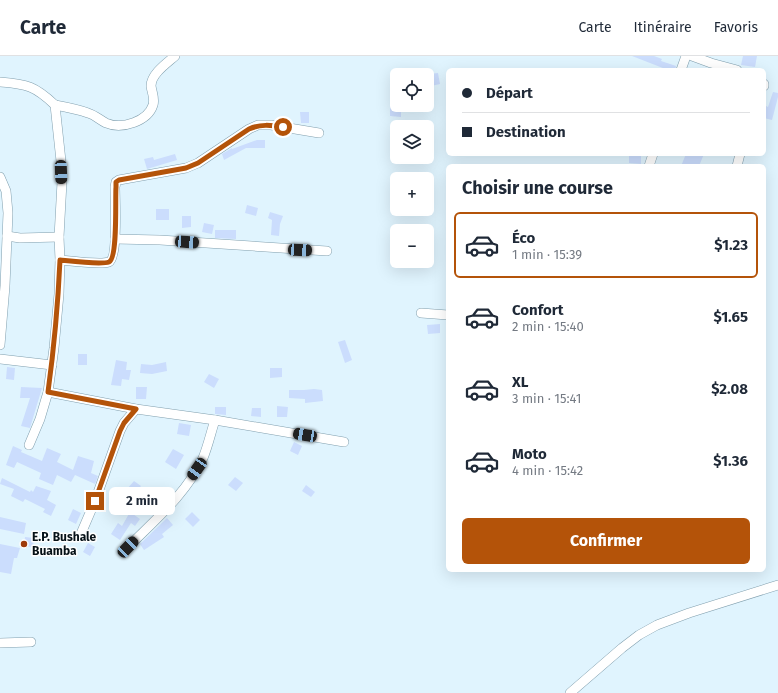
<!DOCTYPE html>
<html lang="fr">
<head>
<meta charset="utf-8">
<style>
	:root { --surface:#fff; --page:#f2f2f3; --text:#1f2937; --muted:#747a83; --line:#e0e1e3; --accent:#b45309 }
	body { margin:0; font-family:"Fira Sans",sans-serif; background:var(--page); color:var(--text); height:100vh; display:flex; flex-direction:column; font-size:15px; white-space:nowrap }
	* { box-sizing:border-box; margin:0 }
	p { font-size:13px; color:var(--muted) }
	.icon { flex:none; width:22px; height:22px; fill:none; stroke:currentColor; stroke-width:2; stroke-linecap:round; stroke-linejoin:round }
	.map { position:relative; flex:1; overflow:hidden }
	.side { position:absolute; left:446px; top:108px; width:320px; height:408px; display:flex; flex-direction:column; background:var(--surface); border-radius:6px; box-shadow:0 4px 16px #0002 }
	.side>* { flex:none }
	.top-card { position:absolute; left:446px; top:12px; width:320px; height:88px; border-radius:6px; box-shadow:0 4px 16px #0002; display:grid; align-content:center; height:88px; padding:0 16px; background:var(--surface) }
	.tools { position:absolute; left:390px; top:12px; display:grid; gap:8px }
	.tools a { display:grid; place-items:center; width:44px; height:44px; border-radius:6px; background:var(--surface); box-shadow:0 4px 16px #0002; font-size:20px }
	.end { position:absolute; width:18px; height:18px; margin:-9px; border:5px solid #b45309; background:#fff; box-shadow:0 0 0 2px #fff }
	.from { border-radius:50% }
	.bubble { position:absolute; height:28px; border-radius:6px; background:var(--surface); box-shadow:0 4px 16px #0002; font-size:13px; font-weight:700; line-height:28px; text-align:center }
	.car { position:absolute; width:12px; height:24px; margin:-12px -6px; border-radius:5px; box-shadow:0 0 3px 1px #0007; background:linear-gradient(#222 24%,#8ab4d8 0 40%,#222 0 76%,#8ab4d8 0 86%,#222 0) }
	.top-card b { display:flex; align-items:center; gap:14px; height:38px; font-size:15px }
	.top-card b+b { border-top:1px solid var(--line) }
	.top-card i { width:10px; height:10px; background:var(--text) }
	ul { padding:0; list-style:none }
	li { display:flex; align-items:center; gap:12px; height:66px; margin:0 8px 6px; padding:0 8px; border:2px solid transparent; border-radius:6px }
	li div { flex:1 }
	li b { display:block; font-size:15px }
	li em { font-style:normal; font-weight:700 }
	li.active { border-color:var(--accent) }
	li>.icon { width:36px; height:36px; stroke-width:1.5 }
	h2 { padding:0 16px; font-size:18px; line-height:48px }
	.cta { display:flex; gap:8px; margin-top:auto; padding:8px 16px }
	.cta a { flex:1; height:46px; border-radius:6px; background:var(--accent); color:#fff; font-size:16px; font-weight:700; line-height:46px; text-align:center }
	header { display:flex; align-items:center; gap:24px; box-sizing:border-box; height:56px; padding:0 20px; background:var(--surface); border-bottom:1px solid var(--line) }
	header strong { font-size:19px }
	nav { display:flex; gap:22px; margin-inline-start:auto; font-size:14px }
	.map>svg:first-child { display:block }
	.building { fill:#cbddfd }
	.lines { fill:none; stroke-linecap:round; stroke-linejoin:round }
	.minor-casing { stroke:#809fae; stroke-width:10 }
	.minor { stroke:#fff; stroke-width:9 }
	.route { stroke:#b45309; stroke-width:5 }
	.poi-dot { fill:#9f3a0a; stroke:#fefefe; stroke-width:1.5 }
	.labels { text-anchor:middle; stroke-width:3; stroke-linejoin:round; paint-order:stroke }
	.poi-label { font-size:12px; font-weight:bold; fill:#061117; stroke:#fefefe; text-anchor:start }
</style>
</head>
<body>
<header>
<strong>Carte</strong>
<nav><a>Carte</a><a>Itinéraire</a><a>Favoris</a></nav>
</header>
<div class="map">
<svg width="778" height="637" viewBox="0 0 778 637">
	<rect width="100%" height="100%" fill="#e0f4fe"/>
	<g class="building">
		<polygon points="632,0 654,0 662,3 661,5 676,10 675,14 668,14"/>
		<polygon points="743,0 757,0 755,11 741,9"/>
		<polygon points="438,17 440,28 431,30 429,18"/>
		<polygon points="773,36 778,37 778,41 772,64 764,62 764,57 766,50 768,51"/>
		<polygon points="390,45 397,45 397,49 401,49 401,61 390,60"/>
		<polygon points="300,56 309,56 309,67 301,67"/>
		<polygon points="257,84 265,84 265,92 246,92 224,104 222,98 232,92 232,93"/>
		<polygon points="175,98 177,104 147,113 144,103 153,101 154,104"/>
		<polygon points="686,98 704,98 699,110 681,110"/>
		<polygon points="629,100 641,100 641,108 629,107"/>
		<polygon points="247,149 258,152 256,160 245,157"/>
		<rect x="156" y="153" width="13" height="11"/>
		<polygon points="270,156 283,160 280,168 279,180 271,179 272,164 268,162"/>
		<polygon points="182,160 191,160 191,171 182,172"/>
		<polygon points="204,167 214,169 212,178 202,176"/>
		<polygon points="215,174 236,174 236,183 215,182"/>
		<polygon points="440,268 440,277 428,278 427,269"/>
		<polygon points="345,284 352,304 345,307 338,286"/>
		<rect x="78" y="298" width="9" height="11"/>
		<polygon points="116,304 127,306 126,314 131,314 129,324 122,323 121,330 111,329"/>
		<polygon points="166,306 167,315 152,318 140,317 141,308 152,309"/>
		<polygon points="7,311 15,312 14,324 6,323"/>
		<polygon points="270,312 282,312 282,321 270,322"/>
		<polygon points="209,318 219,323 214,332 204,326"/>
		<polygon points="21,331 42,332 30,372 21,370 30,342 20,342"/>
		<polygon points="136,331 147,331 146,343 136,343"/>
		<polygon points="314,333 322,334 323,345 305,347 305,343 289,342 289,334 304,334"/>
		<polygon points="277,350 288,351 287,361 277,361"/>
		<polygon points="215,351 226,351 226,359 215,358"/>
		<polygon points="252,352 261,352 261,361 251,360"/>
		<polygon points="179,367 191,369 189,380 177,378"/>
		<polygon points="294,386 302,390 298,399 290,395"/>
		<polygon points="13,390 22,394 21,396 42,405 47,392 61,398 57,406 73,414 78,400 94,405 91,417 98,420 95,428 75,419 71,426 57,419 53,429 39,423 41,417 17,406 14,412 6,409"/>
		<polygon points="173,393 184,399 176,413 165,406"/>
		<polygon points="235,421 243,427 236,435 228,429"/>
		<polygon points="2,422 30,436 31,434 33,436 36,430 51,435 47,444 56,449 51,460 43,456 45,453 25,443 23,446 11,440 14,433 0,428"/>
		<polygon points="134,425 141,430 134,438 127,433"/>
		<polygon points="306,429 315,436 311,441 302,435"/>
		<polygon points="73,453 81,457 76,468 68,464"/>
		<polygon points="130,456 140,463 135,470 131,467 120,484 111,478 118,467 122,470"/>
		<polygon points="192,456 200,464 193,471 185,463"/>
		<polygon points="0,461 26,467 24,478 0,473"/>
		<polygon points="167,462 173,469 162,478 164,481 144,494 140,488"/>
		<polygon points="25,481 34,482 33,491 24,490"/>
		<polygon points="88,487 95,491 90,500 83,496"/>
		<polygon points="0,488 20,492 17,502 14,502 11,518 0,516"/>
	</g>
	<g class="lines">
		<g class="minor-casing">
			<g id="minor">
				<polyline points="692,0 711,7 737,14"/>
				<polyline points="681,14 686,0"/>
				<path d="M0,26C27,28 35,30 55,49L61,105L62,126L59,181L60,204L59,238L54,292L48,336L40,363L29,389"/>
				<polyline points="764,28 764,30"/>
				<path d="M55,49C66,51 77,53 88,57C95,59 100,64 106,67C122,74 148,65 153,49C155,42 152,37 151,30C151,18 167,7 175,0"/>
				<polyline points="649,110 653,98"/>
				<polyline points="737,110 740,98"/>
				<polyline points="0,121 6,135 8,157 5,230 0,289"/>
				<polyline points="7,180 20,182 59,181"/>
				<polyline points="115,183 160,184 327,195"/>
				<path d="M60,204C70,205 101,209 109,206C118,202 115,142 115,131L116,126L119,124L186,112L198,107L249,73L258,69H271L319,77"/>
				<polyline points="421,257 448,259"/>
				<polyline points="0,303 52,309"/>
				<polyline points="48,336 136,353 215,364 344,386"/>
				<polyline points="80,480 95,445 120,375 124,367 136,353"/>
				<path d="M128,491C155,464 187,437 203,402C208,390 211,376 215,364"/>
				<polyline points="0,587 31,586"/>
				<polyline points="570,637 622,592 639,579 657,569 689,557 778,529"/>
			</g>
		</g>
		<use href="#minor" class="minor"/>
	</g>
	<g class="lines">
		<path class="route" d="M95,445L120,375L124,367L136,353L48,336C54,292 58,248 60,204C70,205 101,209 109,206C118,202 115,142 116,131V126L119,124L186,112L198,107L249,73C261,68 270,69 283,71"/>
	</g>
	<circle class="poi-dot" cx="24" cy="488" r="4"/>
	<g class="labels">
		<g class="poi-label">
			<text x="32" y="485">E.P. Bushale<tspan x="32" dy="14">Buamba</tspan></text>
		</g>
	</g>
</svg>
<div class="tools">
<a><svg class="icon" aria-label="locate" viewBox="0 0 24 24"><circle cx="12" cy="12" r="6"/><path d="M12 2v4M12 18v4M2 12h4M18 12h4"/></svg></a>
<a><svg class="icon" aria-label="layers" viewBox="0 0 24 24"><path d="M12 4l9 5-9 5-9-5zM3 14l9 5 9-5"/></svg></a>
<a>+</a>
<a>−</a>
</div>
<i class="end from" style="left:283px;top:71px"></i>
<i class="end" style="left:95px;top:445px"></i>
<div class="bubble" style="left:109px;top:431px;width:66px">2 min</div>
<i class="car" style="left:61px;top:116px;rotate:178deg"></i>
<i class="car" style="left:187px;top:186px;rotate:94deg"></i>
<i class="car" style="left:300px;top:194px;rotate:93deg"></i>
<i class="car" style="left:305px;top:379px;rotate:280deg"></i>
<i class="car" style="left:197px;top:413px;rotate:215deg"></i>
<i class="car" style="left:128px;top:491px;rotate:44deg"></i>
<div class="top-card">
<b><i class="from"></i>Départ</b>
<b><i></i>Destination</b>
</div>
<section class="side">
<h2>Choisir une course</h2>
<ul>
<li class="active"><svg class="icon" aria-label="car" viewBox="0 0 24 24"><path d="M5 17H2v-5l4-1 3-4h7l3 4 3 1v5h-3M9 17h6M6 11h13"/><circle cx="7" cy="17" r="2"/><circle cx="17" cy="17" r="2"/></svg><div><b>Éco</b><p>1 min · 15:39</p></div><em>$1.23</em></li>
<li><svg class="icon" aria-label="car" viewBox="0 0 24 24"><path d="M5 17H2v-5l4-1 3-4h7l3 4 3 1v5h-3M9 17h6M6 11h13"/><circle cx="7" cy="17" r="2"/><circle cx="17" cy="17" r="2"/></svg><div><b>Confort</b><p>2 min · 15:40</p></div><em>$1.65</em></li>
<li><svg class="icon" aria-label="car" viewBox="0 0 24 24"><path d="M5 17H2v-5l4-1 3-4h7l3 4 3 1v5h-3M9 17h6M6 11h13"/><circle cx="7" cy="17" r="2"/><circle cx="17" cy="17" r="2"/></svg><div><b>XL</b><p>3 min · 15:41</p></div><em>$2.08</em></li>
<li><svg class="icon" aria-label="car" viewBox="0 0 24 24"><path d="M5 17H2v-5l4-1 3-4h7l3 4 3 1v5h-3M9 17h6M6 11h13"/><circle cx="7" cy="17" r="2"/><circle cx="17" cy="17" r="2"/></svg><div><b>Moto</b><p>4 min · 15:42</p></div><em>$1.36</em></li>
</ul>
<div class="cta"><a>Confirmer</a></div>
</section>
</div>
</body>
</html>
